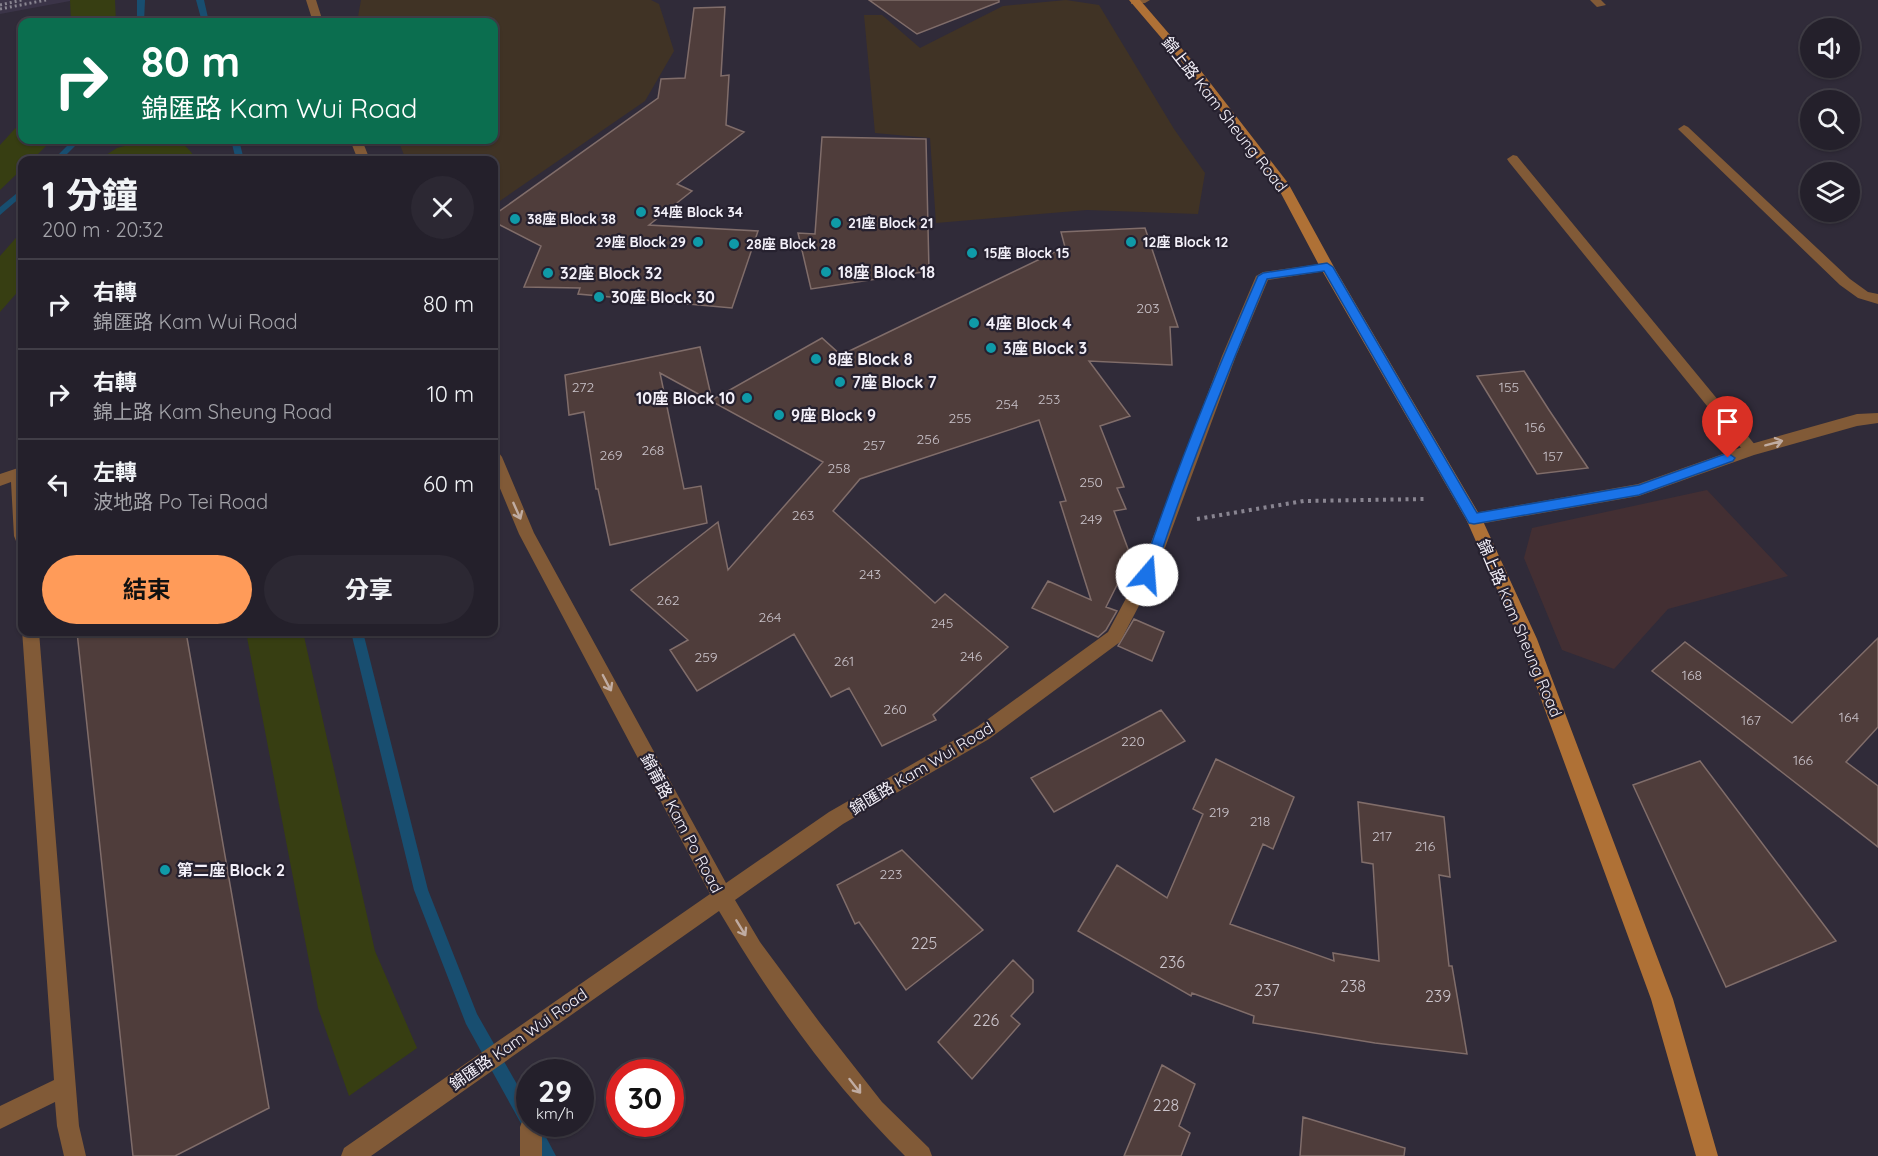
<!DOCTYPE html>
<html lang="zh-TW">
<meta charset="utf-8">
<style>
:root{--surface:#24202b;--page:#2c2833;--text:#f1f3f6;--muted:#a3a3a9;--line:#413e47;--accent:#ff9b59}
body{margin:0;font-family:Quicksand,"Noto Sans TC",sans-serif;background:var(--page);color:var(--text);height:100vh;display:flex;flex-direction:column;font-size:22px;white-space:nowrap}
*{box-sizing:border-box;margin:0}
p{font-size:20px;color:var(--muted)}
.icon{flex:none;width:33px;height:33px;fill:none;stroke:currentColor;stroke-width:2;stroke-linecap:round;stroke-linejoin:round}
.map{position:relative;flex:1;overflow:hidden}
.drawer{position:absolute;left:18px;top:156px;width:480px;height:480px;display:flex;flex-direction:column;background:var(--surface);border-radius:12px;box-shadow:0 2px 4px #0004,0 0 0 2px var(--line)}
.drawer>*{flex:none}
.hud{position:absolute;left:18px;top:18px;width:480px;height:126px;border-radius:12px;box-shadow:0 2px 4px #0004,0 0 0 2px var(--line);background:#0b6e4f;color:#fff;overflow:hidden}
.controls{position:absolute;left:1800px;top:18px;display:grid;gap:12px}
.controls a{display:grid;place-items:center;width:60px;height:60px;border-radius:50%;background:var(--surface);box-shadow:0 2px 4px #0004,0 0 0 2px var(--line);font-size:30px}
.speed{position:absolute;left:516px;top:1059px;display:flex;gap:12px;font-size:30px;font-weight:700;text-align:center}
.speed>*{display:grid;place-content:center;width:78px;height:78px;border-radius:50%;background:var(--surface);box-shadow:0 2px 4px #0004,0 0 0 2px var(--line);line-height:1}
.speed small{font-size:15px;font-weight:400}
.speed .limit{border:9px solid #d22;background:#fff;color:#111}
.pin{position:absolute;display:grid;place-items:center;width:51px;height:51px;color:#fff;margin:-62px -26px;border-radius:50% 50% 50% 0;rotate:-45deg;box-shadow:0 0 6px #0007}
.pin .icon{rotate:45deg}
.me{position:absolute;width:66px;margin:-33px;rotate:18deg;stroke-linejoin:round;filter:drop-shadow(0 0 4px #0008)}
.turn{display:flex;align-items:center;gap:21px;height:126px;padding:0 24px;font-size:27px}
.turn .icon{width:78px;height:78px;stroke-width:2.5}
.turn b{display:block;font-size:42px;line-height:51px}
.round{display:grid;place-items:center;flex:none;width:63px;height:63px;border-radius:32px;background:var(--page)}
.overview{display:flex;align-items:center;justify-content:space-between;height:102px;padding:0 24px}
h1{font-size:36px;font-weight:700;line-height:45px}
.primary-button{display:flex;gap:12px;margin-top:auto;padding:12px 24px}
.primary-button a{flex:1;height:69px;border-radius:36px;background:var(--accent);color:#111;font-size:24px;font-weight:700;line-height:69px;text-align:center}
.primary-button a+a{background:var(--page);color:var(--text)}
ul{padding:0;list-style:none}
li{display:flex;align-items:center;gap:18px;height:90px;padding:0 24px;border-top:2px solid var(--line)}
li div{flex:1}
li b{display:block;font-size:22px}
li em{font-style:normal}
.map>svg:first-child{display:block}
.commercial{fill:#432f33}
.industrial{fill:#403325}
.built{fill:#3b3448}
.green{fill:#373e12}
.lines{fill:none;stroke-linecap:round;stroke-linejoin:round}
.stream{fill:#184e70;fill-rule:evenodd}
.building{fill:#4f3d3b;stroke:#806d6a;stroke-width:1.5}
.path-far1{stroke:#898591;stroke-width:3;stroke-dasharray:2 3;stroke-linecap:butt}
.path{stroke:#898591;stroke-width:4;stroke-dasharray:3 4.5;stroke-linecap:butt}
.service{fill:#815a37;fill-rule:evenodd}
.minor{fill:#815a37;fill-rule:evenodd}
.secondary{fill:#af7136;fill-rule:evenodd}
.oneway{stroke:#c0aca2}
.route{fill:#1a73e8;stroke:#114b97;stroke-width:1.5}
.culture-dot{fill:#0f9aa8;stroke:#26212f;stroke-width:2}
.labels{text-anchor:middle;dominant-baseline:central;stroke-width:4.5;stroke-linejoin:round;paint-order:stroke}
.far-poi-label{font-size:14px;font-weight:bold;fill:#f3f0f9;stroke:#26212f;text-anchor:start}
.number-label{font-size:14px;fill:#cac3ca}
.street-label{font-size:16px;fill:#f3f0f9;stroke:#26212f}
.poi-label{font-size:16px;font-weight:bold;fill:#f3f0f9;stroke:#26212f;text-anchor:start}
.near-number-label{font-size:16px;fill:#cac3ca}
</style>
<div class="map">
<svg width="1878" height="1156" viewBox="0 0 1878 1156">
<rect width="100%" height="100%" fill="#302b39"/>
<path class="commercial" d="M1707 490 1788 576 1668 609 1614 669 1562 650 1524 558 1532 528Z"/>
<path class="industrial" d="M361 0H651L659 4 674 51 645 101 494 205V160H406L398 140H494V22H357Z
M1066 0 1099 5 1174 129 1205 173 1198 214 1087 210 936 223 930 138 875 133 864 15H882L920 48 1003 6Z"/>
<path class="built" d="M0 0H70V1L0 14Z"/>
<path class="green" d="M70 0H115L116 22H71Z
M22 121V140H52L32 160H22V169L0 190V145Z
M146 140C169 139 185 138 196 160H98L117 148Z
M22 231V287L0 312V256Z
M246 632H303L375 951 417 1048 349 1096 318 1008Z"/>
<g class="lines">
<path class="stream" d="M137 0H145L144 22H137Z
M196 0H204L209 22H202Z
M73 140H81L61 160H53Z
M231 140H239L244 160H236Z
M22 189V196L0 215V207Z
M351 632H363L428 890 477 1014 530 1107V1124H539L556 1156H539L466 1024 414 890Z"/>
</g>
<path class="building" d="M869 0H999V2L917 34Z
M725 7 721 76 729 75 726 125 744 132 677 184 692 191 649 225 758 231 732 308 578 294 580 288 524 287 541 246 494 222V215L658 98 661 79 685 78 694 8Z
M822 137 926 139 929 271 811 289 798 233 815 234Z
M1145 228 1178 327H1170L1172 365 1089 361 1130 416 1100 426 1124 487 1117 488 1126 509 1114 511 1131 557 1106 607 1117 611 1106 630 1098 637 1032 608 1048 581 1091 600 1060 502 1066 501 1039 420 860 479 833 511 935 603 945 594 1008 647 933 715 936 720 882 746 849 688 831 697 794 634 697 691 670 650 688 640 631 590 718 522 728 570 823 462 660 373 684 489 701 486 707 523 610 545 598 489H596L584 412 569 415 565 375 700 347 712 400 822 338 841 355 1065 247 1061 232Z
M1524 371 1549 410 1588 468 1537 474 1477 376Z
M1134 619 1164 632 1152 661 1118 646Z
M77 632H186L269 1108 175 1156H133Z
M1878 638V727L1846 762 1878 786V847L1652 671 1685 642 1792 723Z
M1161 710 1185 741 1054 812 1031 778Z
M1216 759 1294 797 1273 849 1263 844 1230 924 1334 961 1333 953 1379 961 1373 864 1362 862 1358 802 1444 817 1450 877 1439 875 1449 966H1452L1467 1054 1375 1043 1253 1023 1254 1016 1192 993 1191 996 1078 931 1117 865 1167 898 1203 814 1193 809Z
M1700 761 1836 941 1726 987 1633 785Z
M902 850 983 930 906 990 859 922 855 924 837 885Z
M1013 960 1033 980V992L1011 1016 1020 1024 972 1079 938 1042Z
M1162 1065 1195 1084 1179 1126 1190 1133 1181 1156H1124Z
M1303 1117 1405 1148 1404 1156H1300Z"/>
<g class="lines">
<path class="path-far1" d="M0 5 22 0
M0 9 46 0"/>
<path class="path" d="M1197 519 1304 501 1428 499"/>
<path class="service" d="M1131 0H1150L1145 3 1131 4Z
M1590 0H1601L1606 5 1597 7Z
M1684 125 1688 127 1850 279 1868 292 1878 294V304L1858 298 1840 285 1680 131 1678 129Z
M1513 155 1517 156 1756 446 1759 450 1756 454H1746L1509 162 1507 159Z
M18 468 22 469V542L16 541 14 536 11 482 0 486V474Z
M22 630 39 632 79 1126 86 1156H64L57 1126 55 1102 0 1129V1106L54 1080Z
M530 1116V1124H541L542 1127V1156H520V1127L523 1119Z"/>
<path class="minor" d="M306 0H316L323 22H313Z
M350 140H362L370 160H358Z
M1327 263 1334 267 1332 270 1268 280 1236 356 1155 575 1120 642 989 739 843 824 735 900 760 942 820 1023 882 1102 929 1148 932 1156H905C832 1084 771 999 719 911L371 1156H341L344 1148 710 894 519 534 494 474V451L499 453 502 457 534 533 726 883 829 812 977 727 1108 632 1139 574 1222 356 1256 276 1263 272Z
M1878 413V423L1857 426 1754 455 1639 496 1474 525 1468 523 1466 519 1468 515 1474 513 1638 484 1751 444 1857 414Z"/>
<path class="secondary" d="M1129 0H1140L1201 71 1288 183 1334 267 1482 519 1537 639 1673 999 1718 1156H1696L1651 999 1519 639 1467 521 1320 267 1276 184 1193 75Z"/>
</g>
<defs><path id="oneway-shaft" d="M-6 0H5M1.5-3L5.5 0L1.5 3" fill="none" stroke-width="1.6" stroke-linecap="round" stroke-linejoin="round" transform="scale(1.5)"/></defs>
<g class="oneway">
<use href="#oneway-shaft" transform="translate(1774 443) rotate(-15)"/>
<use href="#oneway-shaft" transform="translate(517 511) rotate(66)"/>
<use href="#oneway-shaft" transform="translate(607 683) rotate(62)"/>
<use href="#oneway-shaft" transform="translate(741 928) rotate(59)"/>
<use href="#oneway-shaft" transform="translate(855 1086) rotate(52)"/>
</g>
<path class="route" d="M1327 263 1333 267 1477 513 1639 485 1728 453 1735 458 1733 461 1639 495 1474 524 1469 523 1324 271 1267 279C1226 377 1186 475 1154 575L1152 579H1143L1141 575C1174 474 1215 374 1258 276L1263 273Z"/>
<g class="culture-dot">
<circle cx="641" cy="212" r="6"/>
<circle cx="515" cy="219" r="6"/>
<circle cx="836" cy="223" r="6"/>
<circle cx="698" cy="242" r="6"/>
<circle cx="1131" cy="242" r="6"/>
<circle cx="734" cy="244" r="6"/>
<circle cx="972" cy="253" r="6"/>
<circle cx="826" cy="272" r="6"/>
<circle cx="548" cy="273" r="6"/>
<circle cx="599" cy="297" r="6"/>
<circle cx="974" cy="323" r="6"/>
<circle cx="991" cy="348" r="6"/>
<circle cx="816" cy="359" r="6"/>
<circle cx="840" cy="382" r="6"/>
<circle cx="747" cy="398" r="6"/>
<circle cx="779" cy="415" r="6"/>
<circle cx="165" cy="870" r="6"/>
</g>
<g class="labels">
<g class="far-poi-label">
<text x="653" y="212">34座 Block 34</text>
<text x="527" y="219">38座 Block 38</text>
<text x="848" y="223">21座 Block 21</text>
<text x="686" y="242" text-anchor="end">29座 Block 29</text>
<text x="1143" y="242">12座 Block 12</text>
<text x="746" y="244">28座 Block 28</text>
<text x="984" y="253">15座 Block 15</text>
</g>
<g class="number-label">
<text x="1148" y="308">203</text>
<text x="583" y="387">272</text>
<text x="1509" y="387">155</text>
<text x="1049" y="399">253</text>
<text x="1007" y="404">254</text>
<text x="960" y="418">255</text>
<text x="1535" y="427">156</text>
<text x="928" y="439">256</text>
<text x="874" y="445">257</text>
<text x="653" y="450">268</text>
<text x="611" y="455">269</text>
<text x="1553" y="456">157</text>
<text x="839" y="468">258</text>
<text x="1091" y="482">250</text>
<text x="803" y="515">263</text>
<text x="1091" y="519">249</text>
<text x="870" y="574">243</text>
<text x="668" y="600">262</text>
<text x="770" y="617">264</text>
<text x="942" y="623">245</text>
<text x="971" y="656">246</text>
<text x="706" y="657">259</text>
<text x="844" y="661">261</text>
<text x="1692" y="675">168</text>
<text x="895" y="709">260</text>
<text x="1849" y="717">164</text>
<text x="1751" y="720">167</text>
<text x="1133" y="741">220</text>
<text x="1803" y="760">166</text>
<text x="1219" y="812">219</text>
<text x="1260" y="821">218</text>
<text x="1382" y="836">217</text>
<text x="1425" y="846">216</text>
<text x="891" y="874">223</text>
</g>
<g class="street-label">
<text transform="translate(1225 114) rotate(52)">錦上路 Kam Sheung Road</text>
<text transform="translate(1520 628) rotate(67)">錦上路 Kam Sheung Road</text>
<text transform="translate(921 768) rotate(-31)">錦匯路 Kam Wui Road</text>
<text transform="translate(682 823) rotate(62)">錦莆路 Kam Po Road</text>
<text transform="translate(518 1039) rotate(-35)">錦匯路 Kam Wui Road</text>
</g>
<g class="poi-label">
<text x="838" y="272">18座 Block 18</text>
<text x="560" y="273">32座 Block 32</text>
<text x="611" y="297">30座 Block 30</text>
<text x="986" y="323">4座 Block 4</text>
<text x="1003" y="348">3座 Block 3</text>
<text x="828" y="359">8座 Block 8</text>
<text x="852" y="382">7座 Block 7</text>
<text x="735" y="398" text-anchor="end">10座 Block 10</text>
<text x="791" y="415">9座 Block 9</text>
<text x="177" y="870">第二座 Block 2</text>
</g>
<g class="near-number-label">
<text x="924" y="943">225</text>
<text x="1172" y="962">236</text>
<text x="1353" y="986">238</text>
<text x="1267" y="990">237</text>
<text x="1438" y="996">239</text>
<text x="986" y="1020">226</text>
<text x="1166" y="1105">228</text>
</g>
</g>
</svg>
<div class="controls">
<a><svg class="icon" aria-label="sound" viewBox="0 0 24 24"><path d="M4 9h4l5-4v14l-5-4H4zM17 9q2 3 0 6"/></svg></a>
<a><svg class="icon" aria-label="search" viewBox="0 0 24 24"><circle cx="10" cy="10" r="6"/><path d="M15 15l6 6"/></svg></a>
<a><svg class="icon" aria-label="layers" viewBox="0 0 24 24"><path d="M12 4l9 5-9 5-9-5zM3 14l9 5 9-5"/></svg></a>
</div>
<div class="speed"><div>29<small>km/h</small></div><div class="limit">30</div></div>
<div class="pin" style="left:1728px;top:458px;background:#d93025"><svg class="icon" aria-label="arrive" viewBox="0 0 24 24"><path d="M6 21V4h12l-3 4 3 4H6"/></svg></div>
<svg class="me" style="left:1147px;top:575px" viewBox="-20 -20 40 40"><circle r="19" fill="#fff"/><path d="M0-13L10 11 0 6-10 11z" fill="#1a73e8"/></svg>
<div class="hud">
<div class="turn"><svg class="icon" aria-label="right" viewBox="0 0 24 24"><path d="M7 20v-9h11M14 6l5 5-5 5"/></svg><div><b>80 m</b>錦匯路 Kam Wui Road</div></div>
</div>
<section class="drawer">
<div class="overview"><div><h1>1 分鐘</h1><p>200 m · 20:32</p></div><a class="round"><svg class="icon" aria-label="close" viewBox="0 0 24 24"><path d="M6 6l12 12M18 6L6 18"/></svg></a></div>
<ul>
<li><svg class="icon" aria-label="right" viewBox="0 0 24 24"><path d="M7 20v-9h11M14 6l5 5-5 5"/></svg><div><b>右轉</b><p>錦匯路 Kam Wui Road</p></div><em>80 m</em></li>
<li><svg class="icon" aria-label="right" viewBox="0 0 24 24"><path d="M7 20v-9h11M14 6l5 5-5 5"/></svg><div><b>右轉</b><p>錦上路 Kam Sheung Road</p></div><em>10 m</em></li>
<li><svg class="icon" aria-label="left" viewBox="0 0 24 24"><path d="M17 20v-9H6M10 6l-5 5 5 5"/></svg><div><b>左轉</b><p>波地路 Po Tei Road</p></div><em>60 m</em></li>
</ul>
<div class="primary-button"><a>結束</a><a>分享</a></div>
</section>
</div>
